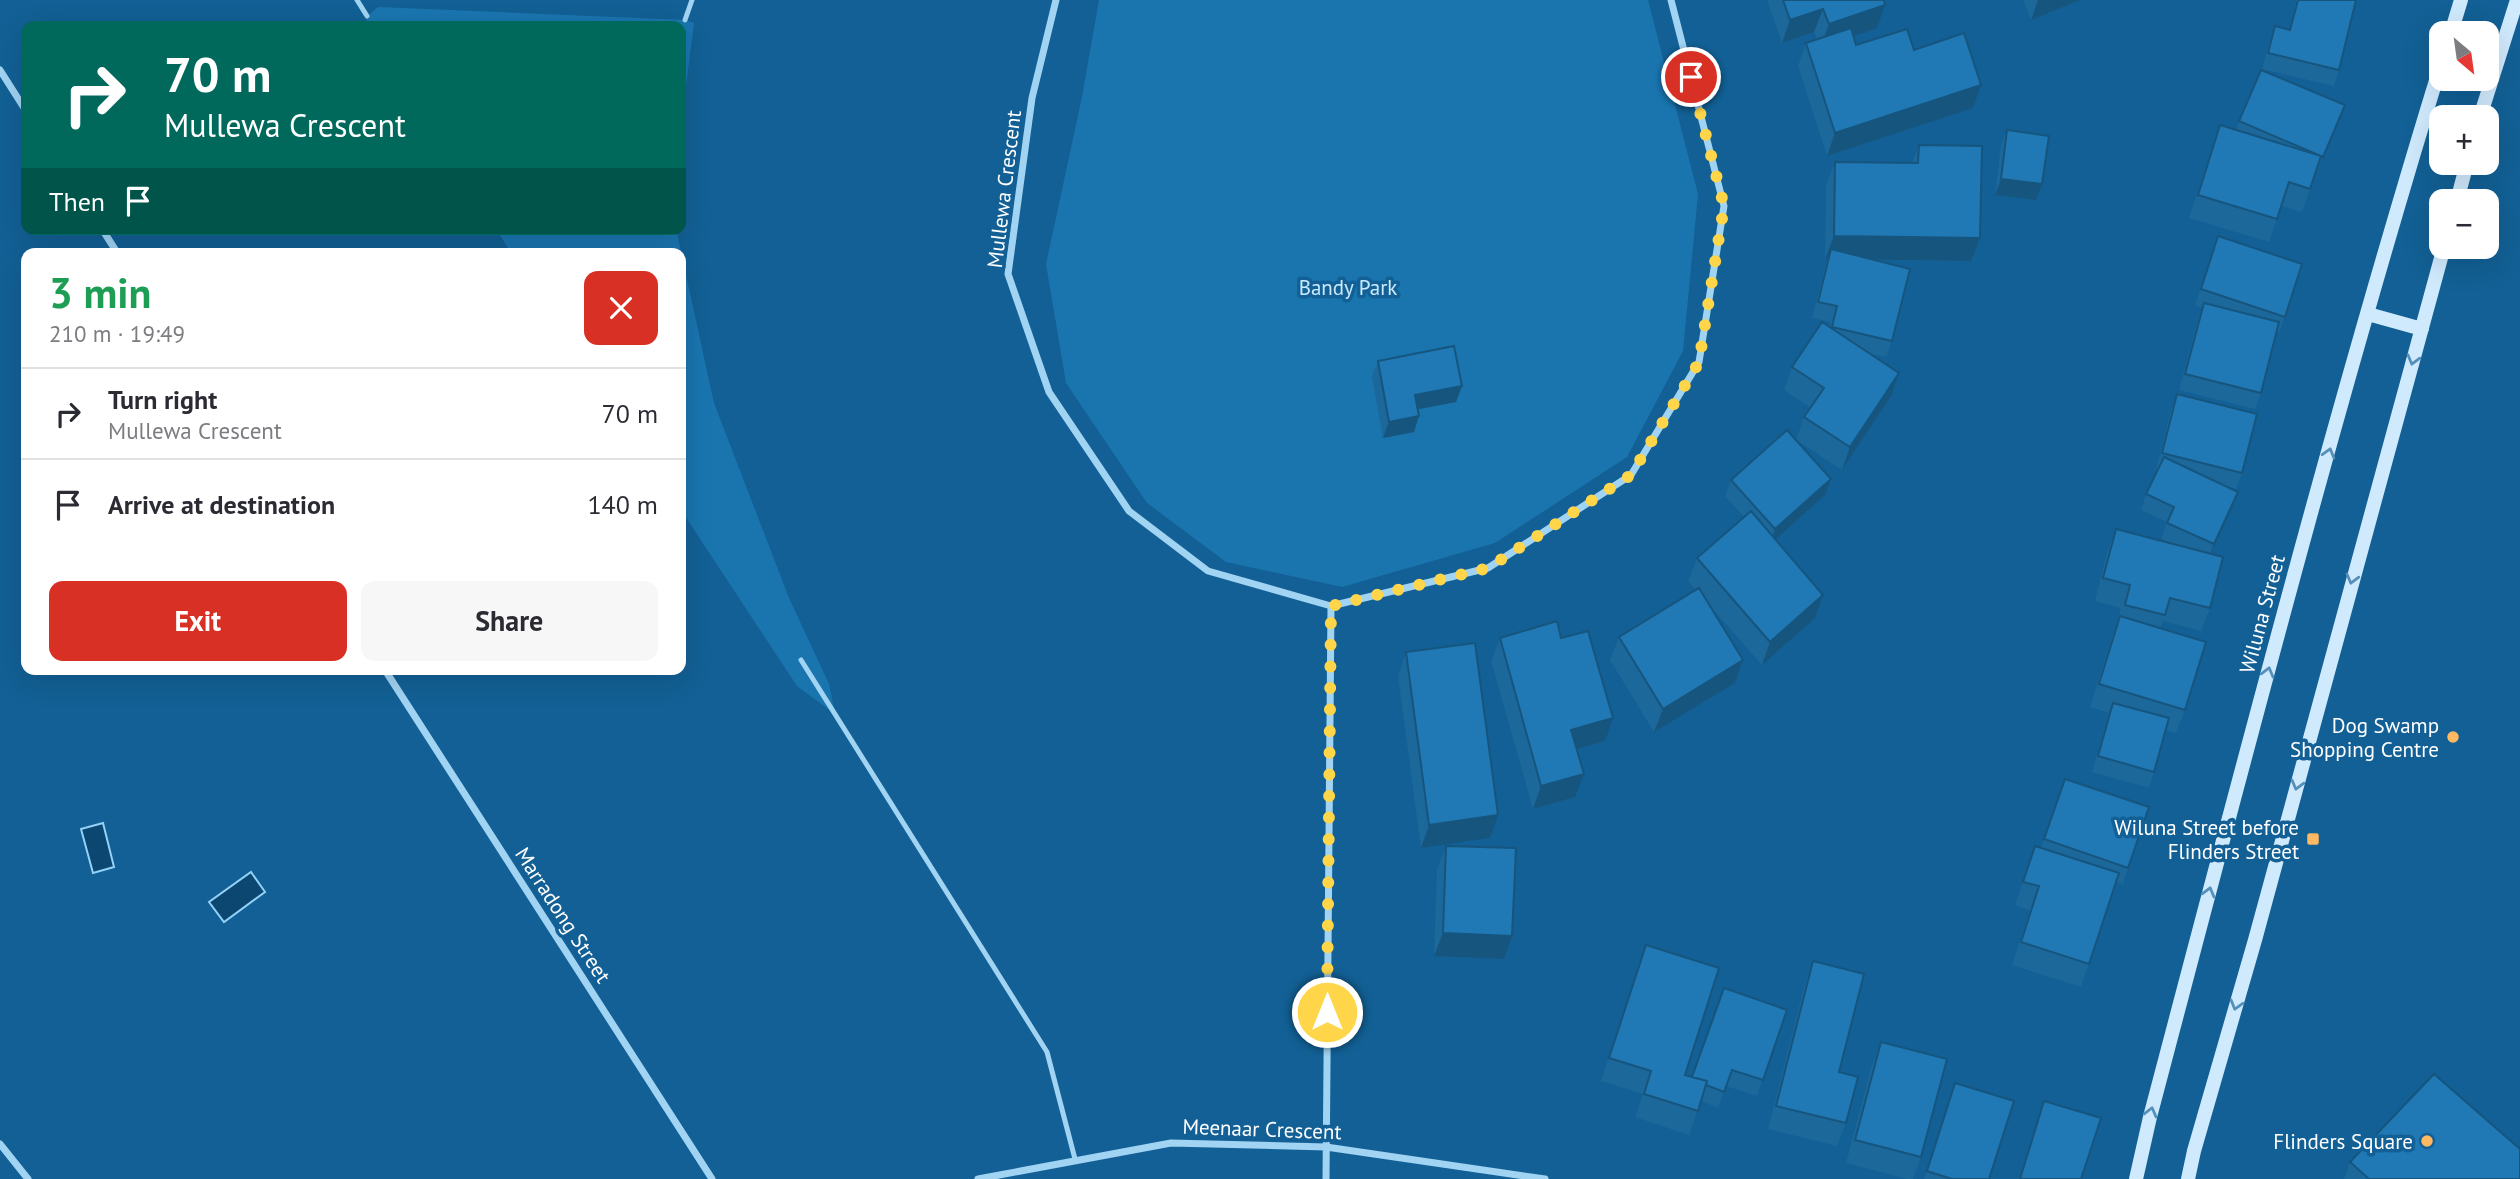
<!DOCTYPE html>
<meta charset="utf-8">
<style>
:root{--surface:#fff;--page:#f7f7f7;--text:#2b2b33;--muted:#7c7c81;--line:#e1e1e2;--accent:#d93025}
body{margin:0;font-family:"PT Sans",sans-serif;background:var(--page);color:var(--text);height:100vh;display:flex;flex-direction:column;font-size:26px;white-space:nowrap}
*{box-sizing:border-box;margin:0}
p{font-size:23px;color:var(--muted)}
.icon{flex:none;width:38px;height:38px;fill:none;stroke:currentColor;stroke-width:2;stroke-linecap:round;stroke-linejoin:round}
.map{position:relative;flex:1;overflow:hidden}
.details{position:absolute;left:21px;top:248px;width:665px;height:427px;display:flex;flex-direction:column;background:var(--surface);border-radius:14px;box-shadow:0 7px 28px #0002}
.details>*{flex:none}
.banner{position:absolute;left:21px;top:21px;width:665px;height:214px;border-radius:14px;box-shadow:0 7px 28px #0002;background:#00695c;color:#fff;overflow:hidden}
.needle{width:46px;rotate:151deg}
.fabs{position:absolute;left:2429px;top:21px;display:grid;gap:14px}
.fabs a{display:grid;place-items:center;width:70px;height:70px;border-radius:14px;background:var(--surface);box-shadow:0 7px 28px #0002;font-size:35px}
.pin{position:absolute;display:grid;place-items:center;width:60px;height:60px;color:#fff;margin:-30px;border:4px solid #fff;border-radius:50%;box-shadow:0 2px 7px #0007}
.me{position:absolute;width:77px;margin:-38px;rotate:0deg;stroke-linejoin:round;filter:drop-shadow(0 0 5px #0008)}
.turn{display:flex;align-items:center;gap:24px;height:147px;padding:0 28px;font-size:32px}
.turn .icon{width:91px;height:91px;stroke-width:2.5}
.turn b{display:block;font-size:49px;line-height:60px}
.then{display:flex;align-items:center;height:66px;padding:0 28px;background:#0003;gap:14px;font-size:26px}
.round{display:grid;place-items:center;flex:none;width:74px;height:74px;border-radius:14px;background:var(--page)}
.summary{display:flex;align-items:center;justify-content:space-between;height:119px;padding:0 28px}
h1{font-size:42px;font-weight:700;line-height:52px;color:#1e9e55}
.action{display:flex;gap:14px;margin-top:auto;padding:14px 28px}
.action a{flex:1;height:80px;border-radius:14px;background:var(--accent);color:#fff;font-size:28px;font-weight:700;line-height:80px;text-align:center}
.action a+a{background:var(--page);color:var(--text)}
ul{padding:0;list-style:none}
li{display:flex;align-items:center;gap:21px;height:91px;padding:0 28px;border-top:2px solid var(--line)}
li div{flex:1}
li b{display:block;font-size:26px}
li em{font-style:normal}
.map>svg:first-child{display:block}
.green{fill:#1a75af}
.water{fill:#0b4771;stroke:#93d1f6;stroke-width:2}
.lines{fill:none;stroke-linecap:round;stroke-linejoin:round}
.lane{stroke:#a1d3f3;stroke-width:5}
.street{stroke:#a1d3f3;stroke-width:7}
.secondary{stroke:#d0eafd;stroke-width:14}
.wall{fill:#1c689b}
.shaded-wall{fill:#16557e}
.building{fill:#2079b4;stroke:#16557e;stroke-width:2}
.oneway{stroke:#5490b9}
.route{stroke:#ffd54a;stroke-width:12;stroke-dasharray:0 21.6}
.poi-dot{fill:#ffb963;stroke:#126095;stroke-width:2.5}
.labels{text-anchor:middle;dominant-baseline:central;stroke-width:7;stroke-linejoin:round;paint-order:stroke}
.street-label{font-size:21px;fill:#fff;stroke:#126095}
.park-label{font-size:21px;fill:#c9e9fd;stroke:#126095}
.poi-label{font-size:21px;fill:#fff;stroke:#126095;text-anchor:end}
</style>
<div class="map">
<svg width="2520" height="1179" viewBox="0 0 2520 1179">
<rect width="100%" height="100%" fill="#126095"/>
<path class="green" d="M1099 0H1648L1698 194 1683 351 1627 457 1495 543 1342 587 1226 562 1147 503 1066 383 1046 264 1082 97Z
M378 7 685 20 694 23 681 126V26H366L367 16Z
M496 229H676L714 403 789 598 829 684 835 714 797 686 681 510V254H512Z"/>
<path class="water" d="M103 823 114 867 93 873 81 829Z
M251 872 265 892 224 922 209 902Z"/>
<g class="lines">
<path class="lane" d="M357 0 367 16
M685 20 692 0
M801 660 1047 1052 1075 1159"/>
<path class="street" d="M1056 0 1032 98 1008 274 1049 392 1129 511 1208 571 1331 606 1488 568 1631 475 1699 362 1724 206 1671 0
M0 70 26 111
M102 229 118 254
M385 670 712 1179
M0 1144 28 1179
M978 1179 1171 1143 1326 1147 1545 1179
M1326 1179 1331 606"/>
<path class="secondary" d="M2451 33 2461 0
M2480 117 2517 0
M2457 201 2467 163
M2368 314 2422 329
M2136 1179 2150 1117C2243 765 2334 412 2441 64
M2188 1179 2194 1151 2255 940 2444 247"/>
</g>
<path class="wall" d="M1767 0H1884L1885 5 1877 28 1854 36 1856 45 1914 50 1981 85 1973 108 1827 156 1798 66 1806 43 1817 39 1814 32 1782 43Z
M2023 0H2080L2031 20Z
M2296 0H2356L2339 70 2334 86 2262 69 2269 42 2275 26 2289 30Z
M2239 121H2339L2317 173 2316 172 2302 212 2281 206 2269 242 2189 218 2220 125 2236 130Z
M2007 130 2042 184 2036 200 1995 195 2001 146Z
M1919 145 1980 238 1971 261 1874 260 1892 341 1886 357 1870 354 1899 373 1891 396 1842 470 1796 440 1804 417 1811 408 1784 390 1792 367 1830 327 1831 322 1812 318 1827 259H1825L1826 185 1835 162 1912 163Z
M2218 236 2302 264 2279 333 2277 332 2261 393 2255 409 2179 390 2198 319 2202 308 2195 305Z
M1378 361 1462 386 1456 402 1418 409 1414 432 1383 438 1372 377Z
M2177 394 2242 473 2236 489 2225 486 2238 492 2232 508 2211 554 2210 608 2201 631 2163 621 2160 629 2185 710 2176 733 2166 730 2154 772 2149 788 2092 772 2109 713 2090 707 2121 608 2095 601 2107 553 2116 529 2173 544 2161 539 2167 522 2141 510 2146 494 2158 469H2156L2171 410Z
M1731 480 1825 495 1775 539 1823 595 1815 618 1762 665 1711 607 1743 660 1735 683 1654 732 1610 660 1619 637 1696 590 1688 581 1697 558 1744 517 1725 496Z
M1500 638H1561L1605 741 1577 749 1575 797 1533 809 1491 661Z
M1406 652 1490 838 1421 848 1398 676Z
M2065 779 2128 868 2123 884 2116 882 2081 987 2012 965 2030 910 2015 905 2035 846 2041 848Z
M1446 846 1504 959 1434 956 1437 869Z
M1646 945 1685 1075 1692 1077 1787 1010 1757 1096 1726 1086 1718 1108 1701 1101 1689 1135 1635 1117 1643 1094 1601 1081Z
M1813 961 1839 1072 1846 1123 1837 1146 1768 1129 1805 984Z
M1881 1042 1921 1157 1913 1179H1907L1846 1163 1872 1065Z
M1955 1083 1989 1179H1924Z
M2044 1101 2081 1179H2019Z
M2350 1162 2520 1179H2344Z"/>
<path class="shaded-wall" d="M2038 0H2080L2031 20Z
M1885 5 1877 28 1820 48 1829 24Z
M1823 9 1814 32 1782 43 1790 20Z
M1981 85 1973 108 1827 156 1835 133Z
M2345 105 2339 121 2317 173 2323 157Z
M2001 179 2042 184 2036 200 1995 195Z
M1834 236 1980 238 1971 261 1828 259 1831 249 1827 259H1825Z
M1899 373 1891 396 1842 470 1850 447Z
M1462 386 1456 402 1409 411 1415 395Z
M1419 416 1414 432 1383 438 1389 422Z
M1831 479 1825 495 1769 545 1775 529Z
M2238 492 2232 508 2208 560 2214 544Z
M1823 595 1815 618 1762 665 1770 642Z
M1743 660 1735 683 1654 732 1663 709Z
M1613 718 1605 741 1563 753 1571 730Z
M1584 774 1575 797 1533 809 1541 786Z
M1498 815 1490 838 1421 848 1429 825Z
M1443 933 1512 936 1504 959 1434 956Z"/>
<path class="building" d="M1783 0H1884L1885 5 1829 24 1823 9 1790 20Z
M2298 0H2356L2339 70 2268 53 2275 26 2290 30Z
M1851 28 1856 45 1907 29 1914 50 1964 33 1981 85 1835 133 1806 43Z
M2261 70 2345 105 2323 157 2239 121Z
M2220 125 2321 156 2310 189 2289 182 2277 219 2198 195Z
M2007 130 2049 136 2042 184 2001 179Z
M1919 145 1982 146 1980 238 1834 236 1835 162 1918 163Z
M2218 236 2302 264 2285 317 2201 289Z
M1831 249 1910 269 1892 341 1832 327 1837 306 1818 302Z
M2204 303 2279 322 2261 393 2185 374Z
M1822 322 1899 373 1850 447 1804 417 1824 388 1792 367Z
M1454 346 1462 386 1415 395 1419 416 1389 422 1378 361Z
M2177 394 2257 414 2242 473 2162 453Z
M1787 430 1831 479 1775 529 1731 480Z
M2164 457 2238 492 2214 544 2167 523 2174 507 2146 494Z
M1751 511 1823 595 1770 642 1697 558Z
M2116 529 2223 557 2210 608 2170 598 2165 615 2125 605 2130 585 2103 578Z
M1699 588 1743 660 1663 709 1619 637Z
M2120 616 2206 642 2185 710 2099 684Z
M1557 621 1561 638 1588 631 1613 718 1571 730 1584 774 1541 786 1500 638Z
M1475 643 1498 815 1429 825 1406 652Z
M2113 703 2169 718 2154 772 2098 756Z
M2065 779 2149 807 2128 868 2044 839Z
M1446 846 1516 848 1512 936 1443 933Z
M2035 846 2119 873 2089 964 2021 942 2039 886 2023 882Z
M1646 945 1719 968 1685 1075 1707 1081 1698 1111 1644 1094 1651 1071 1609 1058Z
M1813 961 1864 974 1839 1072 1858 1077 1846 1123 1776 1106Z
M1724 988 1787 1010 1763 1080 1732 1070 1724 1092 1706 1085 1707 1081 1692 1077Z
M1881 1042 1947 1059 1921 1157 1855 1140Z
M2434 1074 2520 1149V1179H2369L2350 1162Z
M1955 1083 2014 1101 1989 1179H1952L1927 1171Z
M2044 1101 2101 1118 2081 1179H2020Z"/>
<defs><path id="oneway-chevron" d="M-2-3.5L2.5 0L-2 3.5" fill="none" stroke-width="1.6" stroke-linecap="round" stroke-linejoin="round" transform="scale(1.75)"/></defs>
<g class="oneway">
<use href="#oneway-chevron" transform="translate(2413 360) rotate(105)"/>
<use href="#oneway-chevron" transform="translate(2329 453) rotate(-74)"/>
<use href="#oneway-chevron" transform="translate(2352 579) rotate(105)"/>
<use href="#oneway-chevron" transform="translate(2268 672) rotate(-75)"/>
<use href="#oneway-chevron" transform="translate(2297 785) rotate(105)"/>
<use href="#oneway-chevron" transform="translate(2209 892) rotate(-75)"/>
<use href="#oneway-chevron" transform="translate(2236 1005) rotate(106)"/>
<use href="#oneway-chevron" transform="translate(2151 1112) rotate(-76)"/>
</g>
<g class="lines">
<path class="route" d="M1327 1012 1331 606 1488 568 1631 475 1699 362 1724 206 1691 77"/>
</g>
<g class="poi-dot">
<circle cx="2453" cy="737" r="7"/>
<rect x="2306" y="832" width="14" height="14" rx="3.5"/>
<circle cx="2427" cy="1141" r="7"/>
</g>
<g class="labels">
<g class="street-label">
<text transform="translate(1004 189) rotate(-83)">Mullewa Crescent</text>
<text transform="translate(2262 614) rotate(-75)">Wiluna Street</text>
<text transform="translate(563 915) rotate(57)">Marradong Street</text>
<text transform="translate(1262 1129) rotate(2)">Meenaar Crescent</text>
</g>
<g class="park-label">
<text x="1348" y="287">Bandy Park</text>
</g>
<g class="poi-label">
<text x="2439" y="725">Dog Swamp<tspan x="2439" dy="24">Shopping Centre</tspan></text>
<text x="2299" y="827">Wiluna Street before<tspan x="2299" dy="24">Flinders Street</tspan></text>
<text x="2413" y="1141">Flinders Square</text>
</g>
</g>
</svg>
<div class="fabs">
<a><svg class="needle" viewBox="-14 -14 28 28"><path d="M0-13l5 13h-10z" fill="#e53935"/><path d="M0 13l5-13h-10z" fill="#7c7c81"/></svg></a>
<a>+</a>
<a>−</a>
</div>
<div class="pin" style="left:1691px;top:77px;background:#d93025"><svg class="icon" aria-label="arrive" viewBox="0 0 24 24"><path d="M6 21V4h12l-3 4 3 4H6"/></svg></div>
<svg class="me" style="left:1327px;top:1012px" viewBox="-20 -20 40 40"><circle r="17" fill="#ffd54a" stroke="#fff" stroke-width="3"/><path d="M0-11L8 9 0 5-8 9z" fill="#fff"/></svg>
<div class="banner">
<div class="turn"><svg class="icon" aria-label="right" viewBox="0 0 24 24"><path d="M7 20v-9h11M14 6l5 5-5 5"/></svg><div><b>70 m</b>Mullewa Crescent</div></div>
<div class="then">Then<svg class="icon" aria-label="arrive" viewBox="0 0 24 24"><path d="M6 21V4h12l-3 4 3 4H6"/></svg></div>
</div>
<section class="details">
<div class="summary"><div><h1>3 min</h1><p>210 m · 19:49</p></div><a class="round" style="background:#d93025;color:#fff"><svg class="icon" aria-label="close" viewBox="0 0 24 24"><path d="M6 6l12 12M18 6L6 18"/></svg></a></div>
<ul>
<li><svg class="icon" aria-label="right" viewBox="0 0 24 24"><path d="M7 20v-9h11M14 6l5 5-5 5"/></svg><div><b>Turn right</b><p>Mullewa Crescent</p></div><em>70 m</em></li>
<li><svg class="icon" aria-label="arrive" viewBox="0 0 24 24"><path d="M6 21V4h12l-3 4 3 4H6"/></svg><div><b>Arrive at destination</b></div><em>140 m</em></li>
</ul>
<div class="action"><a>Exit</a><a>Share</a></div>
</section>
</div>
